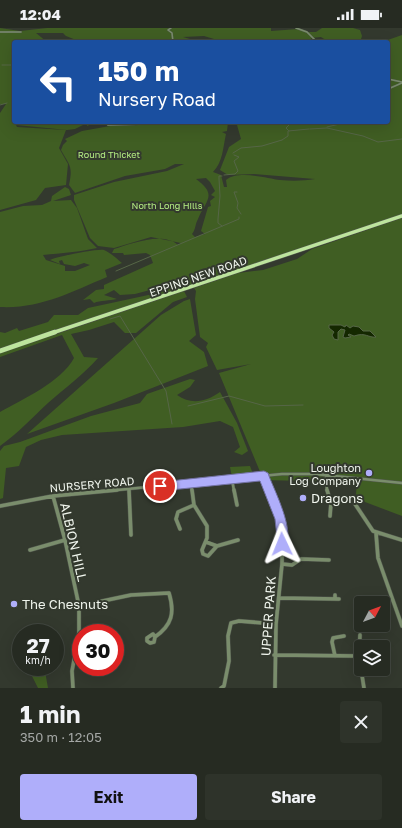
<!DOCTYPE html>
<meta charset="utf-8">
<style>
:root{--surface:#262b22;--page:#2e332a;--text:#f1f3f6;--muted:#a4a7a5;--line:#424740;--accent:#afaefa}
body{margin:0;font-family:"Golos Text",sans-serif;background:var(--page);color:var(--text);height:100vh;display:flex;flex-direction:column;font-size:15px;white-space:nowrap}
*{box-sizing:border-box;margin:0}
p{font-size:13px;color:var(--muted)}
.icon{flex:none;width:22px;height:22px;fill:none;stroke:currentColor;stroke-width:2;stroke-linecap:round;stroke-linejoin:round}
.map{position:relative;height:660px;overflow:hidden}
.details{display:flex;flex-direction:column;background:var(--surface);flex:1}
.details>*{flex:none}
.guide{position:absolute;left:12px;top:12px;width:378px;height:84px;border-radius:4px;box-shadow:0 4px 16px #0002,0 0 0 1px var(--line);background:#1a4fa0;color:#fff;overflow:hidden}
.needle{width:26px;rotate:49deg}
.controls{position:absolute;left:354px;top:568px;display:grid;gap:8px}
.controls a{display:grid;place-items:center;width:36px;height:36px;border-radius:4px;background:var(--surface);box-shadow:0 4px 16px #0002,0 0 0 1px var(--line);font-size:20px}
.speed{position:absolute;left:12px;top:596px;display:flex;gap:8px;font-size:20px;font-weight:700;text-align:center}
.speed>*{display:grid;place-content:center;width:52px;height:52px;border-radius:50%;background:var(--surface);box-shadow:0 4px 16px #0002,0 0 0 1px var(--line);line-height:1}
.speed small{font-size:10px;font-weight:400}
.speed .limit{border:6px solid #d22;background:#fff;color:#111}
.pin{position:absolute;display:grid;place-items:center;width:34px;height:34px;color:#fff;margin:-17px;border:2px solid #fff;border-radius:50%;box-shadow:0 1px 4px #0007}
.me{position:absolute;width:44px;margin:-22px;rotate:358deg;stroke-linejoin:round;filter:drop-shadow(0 0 3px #0008)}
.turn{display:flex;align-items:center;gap:14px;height:84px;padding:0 20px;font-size:18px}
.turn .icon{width:52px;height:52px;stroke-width:2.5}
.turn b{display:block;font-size:28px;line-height:34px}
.round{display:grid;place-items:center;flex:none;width:42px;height:42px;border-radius:4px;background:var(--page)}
.overview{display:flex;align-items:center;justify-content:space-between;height:68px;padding:0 20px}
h1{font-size:24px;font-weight:700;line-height:30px}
.cta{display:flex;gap:8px;margin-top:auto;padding:8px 20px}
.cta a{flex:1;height:46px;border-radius:4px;background:var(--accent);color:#111;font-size:16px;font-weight:700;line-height:46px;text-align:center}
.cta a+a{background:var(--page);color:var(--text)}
.status{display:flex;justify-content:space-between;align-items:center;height:28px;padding:0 20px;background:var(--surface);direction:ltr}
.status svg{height:11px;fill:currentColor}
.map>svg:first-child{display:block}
.green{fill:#405e23;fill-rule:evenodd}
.water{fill:#142800;stroke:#566647}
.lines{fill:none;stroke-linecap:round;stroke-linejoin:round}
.stream{stroke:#566647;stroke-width:1}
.minor-far2-casing{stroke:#51574d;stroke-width:2}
.minor-far1-casing{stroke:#51574d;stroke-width:3.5}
.minor-casing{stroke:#51574d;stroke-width:4.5}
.primary-far1-casing{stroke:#51574d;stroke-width:4.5}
.primary-casing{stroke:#51574d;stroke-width:5.5}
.minor-far2{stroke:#7a8d6c;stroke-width:1.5}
.minor-far1{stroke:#7a8d6c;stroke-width:2.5}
.minor{stroke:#7a8d6c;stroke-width:3.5}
.primary-far1{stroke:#bde49d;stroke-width:3.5}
.primary{stroke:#bde49d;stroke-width:4.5}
.route{fill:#afaefa;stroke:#7271a2}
.poi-dot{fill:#afaefa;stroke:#33392e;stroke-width:1.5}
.labels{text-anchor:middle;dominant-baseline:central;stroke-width:4;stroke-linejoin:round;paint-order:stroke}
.far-park-label{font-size:9px;fill:#b5ee83;stroke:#33392e}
.street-label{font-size:11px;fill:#f0f5ed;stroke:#33392e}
.poi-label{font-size:11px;fill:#f0f5ed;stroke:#33392e;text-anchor:end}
.near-poi-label{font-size:13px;fill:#f0f5ed;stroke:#33392e;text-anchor:start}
.near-street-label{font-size:13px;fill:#f0f5ed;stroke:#33392e}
</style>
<div class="status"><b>12:04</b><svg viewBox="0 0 49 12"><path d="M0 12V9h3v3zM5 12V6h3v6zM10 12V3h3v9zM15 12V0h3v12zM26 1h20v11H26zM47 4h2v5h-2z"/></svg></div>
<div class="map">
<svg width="402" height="660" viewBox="0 0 402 660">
<rect width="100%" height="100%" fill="#33392e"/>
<path class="green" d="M0 0 20 3 47 0H271V3L298 1 306 4H316L322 0H353L360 2 362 8 361 11 370 14H329L321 9 311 10 314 14H224L204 8 183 9 190 11 184 14H76V12L66 8 63 5H36L47 14H14V94H96L87 98V95L75 101 67 102 16 97 17 99 66 102 59 120 68 136 66 157 45 160 36 172 0 182V85L6 76H0Z
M402 7V54L395 53 402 55V188L182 259V261L0 322V304L5 305 17 300 19 303 48 294 54 287H78L88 280 153 266 150 262 135 266 120 267 114 262 104 267 117 271C110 273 100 272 94 275L90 271 83 272 96 262 104 261V257L153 235 150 227 146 225 124 227 123 225H112L114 221C130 216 163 203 178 217L181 215 151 209 114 220 98 218 90 210 74 172V167L114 154 167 143 184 136H175L165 141 125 148 75 165 69 157C73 138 70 138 61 122L63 117 67 113 65 111 82 103 110 98 228 94 227 103 222 104 226 106C223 119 223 134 213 144L221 147 224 159H227L226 152C238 142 266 150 280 152 291 153 304 153 315 151L254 146 228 147 220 142 229 119 241 111 237 97 241 94H388V14H382ZM206 150 210 154 215 163 211 167 215 169 210 173 211 178 208 179 201 203 205 206 195 209 192 206C196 201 195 196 198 191 206 172 218 167 196 151Z
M65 159 69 161 71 167 53 173 71 172 77 180 88 211 97 220C80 224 61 225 43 227L46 232 65 238V243H75L90 237 84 235 75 238 64 236 62 232 59 233 60 236 50 232C55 229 99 220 104 222 111 225 117 231 122 235L105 242 107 249C71 264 40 281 0 279V184L23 178 42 177 51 173 52 168Z
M402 190V488L365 474 356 466 357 454 260 452 261 446 219 345 251 336 217 342 206 319 208 315 200 309 195 271 196 263 194 260 238 245 263 242 297 231 312 221ZM329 297H340L376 309C368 310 366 304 354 308L349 306 348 307 350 308H343L345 302 341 300 332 307 334 304Z
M184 263 187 269 173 274 136 305H125L114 294 89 302 71 306 84 329 98 330C83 347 65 360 48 375 32 390 18 405 0 418V384C23 371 61 354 74 330L62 307 0 329V325Z
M190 271 196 307 189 313 204 324 208 338 114 375 27 406 161 287 184 273Z
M190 351 195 352 190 359 177 367C191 377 206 374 220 364L237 395 248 423 242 427 234 424 240 419 233 399 220 393 183 399 62 407 41 412 26 419 19 438 6 440 3 470 0 471V423L4 418 20 414 91 388 140 375 147 366Z
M250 438 253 446 232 449 230 439Z
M41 642 45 643 48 660H38L32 648Z"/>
<path class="water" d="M329 297H341L345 299 346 297 350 300 353 298 359 299 363 303H370L376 309C368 310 366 304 354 308L349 306 348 307 351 309 345 310 343 309 345 302 341 301 338 304V312L334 311 332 307 334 304 329 300Z"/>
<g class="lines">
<path class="stream" d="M2 37H14
M0 77 7 75
M288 94 289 97 286 100 289 103
M327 99 348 94
M310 101 327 100 363 108 378 114 402 111
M282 112 288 108V103L309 101
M233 125 241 120 262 118 282 112
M224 147 235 146 238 143 234 133 239 129 234 127
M222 148H219V151L220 168 218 191V195L222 198
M237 164H234L238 175 237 180 241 186
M116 243 239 191V189
M110 291 120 288 166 363 172 396
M188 378 229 368 265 378 303 377"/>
<defs>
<path id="minor-far2" d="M171 0 168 2 172 5 173 14
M296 0 307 4 317 14
M0 4H21
M388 51 402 54
M388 61 402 55
M105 94 108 97 222 94"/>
<path id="minor-far1" d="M326 447 327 463
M264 448 270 463
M232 451 234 463
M191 455 192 463
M107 463 282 446H315L402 455"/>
<path id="minor" d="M129 462 131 507
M192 462 194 477 207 498V510L202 522 203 526 208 528 217 518 238 512
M234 462 237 477
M269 462 277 482 282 506V536L276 596 275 660
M327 462 331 475 330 488
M53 468 65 512 79 578V605L72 643 73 660
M355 476 373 503 402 512
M0 478 53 468 117 462
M180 501 176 491 178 484 194 477
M376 505 378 530 402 598
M206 514 217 518
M30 522 65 512
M282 536 292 537 301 531 329 532
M335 567V571
M279 570 339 571
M79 578 131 567 169 565C175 585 172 597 155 609
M153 606 155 609 154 614 150 615 147 613V610Z
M274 627 359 628 361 640
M335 628 332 614 333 610 344 608
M359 628 360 607
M361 641 364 660
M221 660 224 658 229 633 228 608 231 595 239 593 276 596"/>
<path id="primary-far1" d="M52 305 402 188"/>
<path id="primary" d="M0 323 55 304"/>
</defs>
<use href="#minor-far2" class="minor-far2-casing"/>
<use href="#minor-far1" class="minor-far1-casing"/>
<use href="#minor" class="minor-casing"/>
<use href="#primary-far1" class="primary-far1-casing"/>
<use href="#primary" class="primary-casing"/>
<use href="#minor-far2" class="minor-far2"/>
<use href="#minor-far1" class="minor-far1"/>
<use href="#minor" class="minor"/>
<use href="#primary-far1" class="primary-far1"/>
<use href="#primary" class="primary"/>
</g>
<path class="route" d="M264 443 268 445 269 448C276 466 294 501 286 519L282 521 278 519 275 491 260 453 160 463 156 462 155 458 156 455 160 454Z"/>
<g class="poi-dot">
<circle cx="369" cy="445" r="4"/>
<circle cx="303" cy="470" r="4"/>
<circle cx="14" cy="576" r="4"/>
</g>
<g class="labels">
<g class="far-park-label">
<text x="109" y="126">Round Thicket</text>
<text x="167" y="177">North Long Hills</text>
</g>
<g class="street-label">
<text transform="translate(198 248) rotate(-19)">EPPING NEW ROAD</text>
<text transform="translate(92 456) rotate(-5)">NURSERY ROAD</text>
</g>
<g class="poi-label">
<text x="361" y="439">Loughton<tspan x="361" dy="13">Log Company</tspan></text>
</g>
<g class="near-poi-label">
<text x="311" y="470">Dragons</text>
<text x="22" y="576">The Chesnuts</text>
</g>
<g class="near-street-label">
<text transform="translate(74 514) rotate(77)">ALBION HILL</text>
<text transform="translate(268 588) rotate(-86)">UPPER PARK</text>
</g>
</g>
</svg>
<div class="controls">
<a><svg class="needle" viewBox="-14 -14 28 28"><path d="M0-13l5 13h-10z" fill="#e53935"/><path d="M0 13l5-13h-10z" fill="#a4a7a5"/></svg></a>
<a><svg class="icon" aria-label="layers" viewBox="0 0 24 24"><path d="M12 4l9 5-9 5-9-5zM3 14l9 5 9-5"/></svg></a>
</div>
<div class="speed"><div>27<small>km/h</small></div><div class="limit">30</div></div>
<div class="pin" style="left:160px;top:458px;background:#d93025"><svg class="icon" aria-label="arrive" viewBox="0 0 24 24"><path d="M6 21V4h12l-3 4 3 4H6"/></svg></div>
<svg class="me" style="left:282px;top:516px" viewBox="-20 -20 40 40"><path d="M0-17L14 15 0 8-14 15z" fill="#afaefa" stroke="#fff" stroke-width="4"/></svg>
<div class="guide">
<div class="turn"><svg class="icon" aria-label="left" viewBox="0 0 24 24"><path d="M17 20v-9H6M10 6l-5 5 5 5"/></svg><div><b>150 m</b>Nursery Road</div></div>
</div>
</div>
<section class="details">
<div class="overview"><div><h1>1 min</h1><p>350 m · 12:05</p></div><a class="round"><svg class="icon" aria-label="close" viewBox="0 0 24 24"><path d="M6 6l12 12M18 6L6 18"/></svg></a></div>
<div class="cta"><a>Exit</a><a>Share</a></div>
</section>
